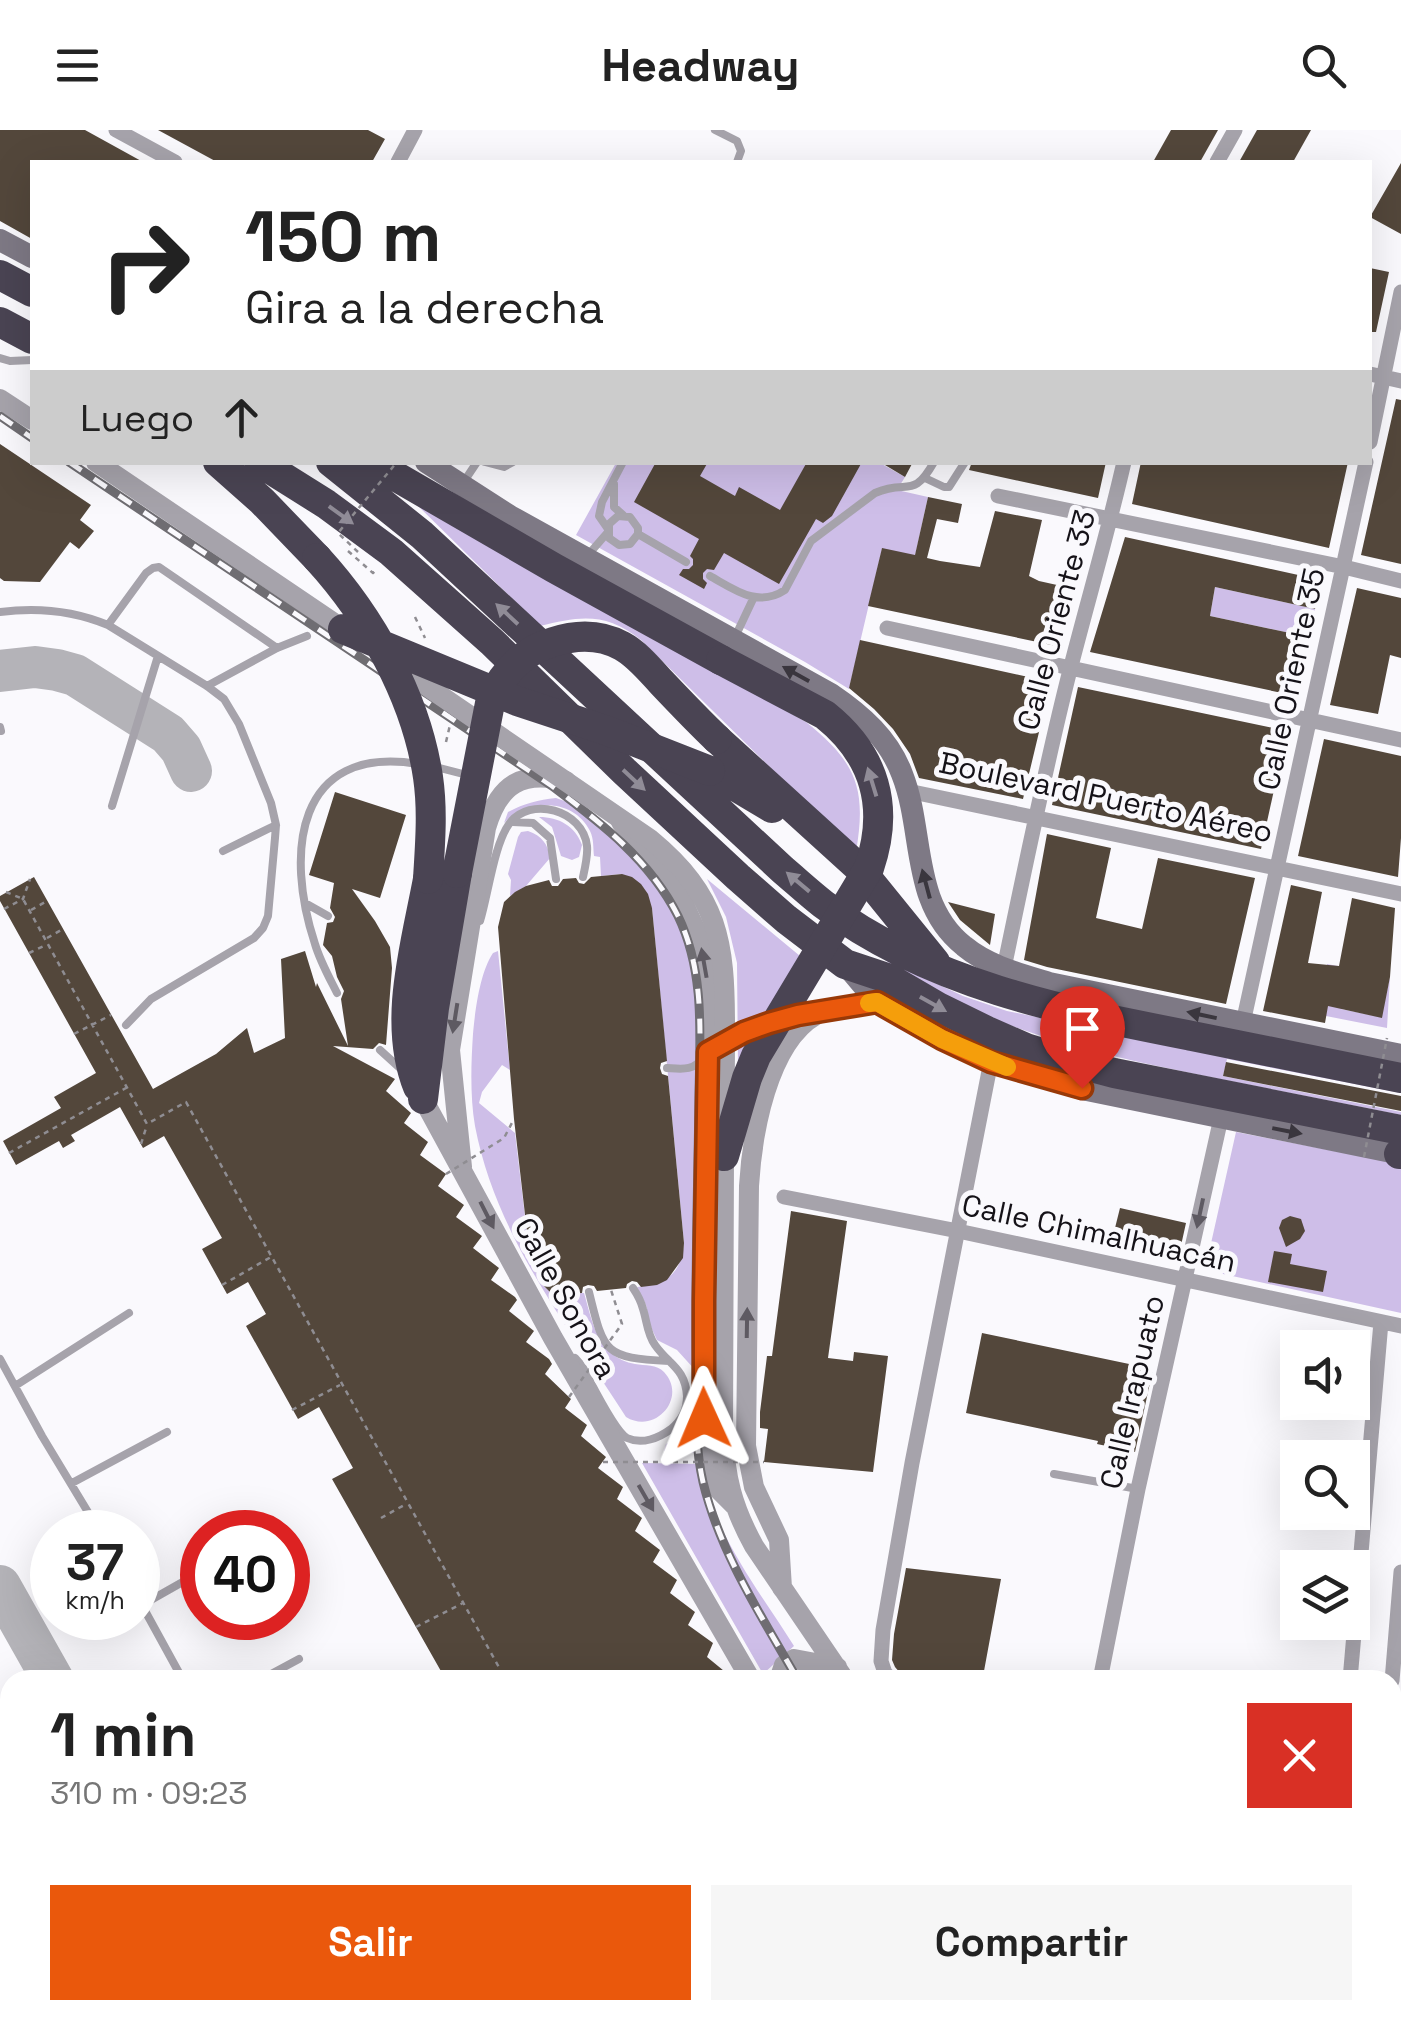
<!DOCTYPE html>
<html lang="es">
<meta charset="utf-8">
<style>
:root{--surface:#fff;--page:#f6f6f6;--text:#222;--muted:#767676;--accent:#ea580c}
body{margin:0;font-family:"Space Grotesk",sans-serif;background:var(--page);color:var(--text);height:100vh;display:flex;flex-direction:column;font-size:38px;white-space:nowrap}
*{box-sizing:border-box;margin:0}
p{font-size:32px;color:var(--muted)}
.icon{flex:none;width:55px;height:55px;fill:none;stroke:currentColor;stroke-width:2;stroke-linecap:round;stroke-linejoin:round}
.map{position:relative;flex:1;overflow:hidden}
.drawer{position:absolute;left:0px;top:1540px;width:1402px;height:350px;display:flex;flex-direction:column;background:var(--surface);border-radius:30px 30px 0 0;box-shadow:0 10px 40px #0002}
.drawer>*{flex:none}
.top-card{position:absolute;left:30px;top:30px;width:1342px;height:305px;border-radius:0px;box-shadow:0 10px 40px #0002;background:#fff;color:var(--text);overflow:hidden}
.buttons{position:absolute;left:1280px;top:1200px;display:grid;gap:20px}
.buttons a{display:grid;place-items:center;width:90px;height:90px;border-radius:0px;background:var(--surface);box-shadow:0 10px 40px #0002;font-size:50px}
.speed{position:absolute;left:30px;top:1380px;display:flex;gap:20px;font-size:50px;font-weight:700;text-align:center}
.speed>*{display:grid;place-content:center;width:130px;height:130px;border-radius:50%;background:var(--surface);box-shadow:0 10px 40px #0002;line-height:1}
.speed small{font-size:25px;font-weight:400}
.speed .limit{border:15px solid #d22;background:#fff;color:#111}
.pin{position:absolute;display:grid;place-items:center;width:85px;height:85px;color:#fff;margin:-102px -42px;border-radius:50% 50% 50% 0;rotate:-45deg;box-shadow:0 0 10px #0007}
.pin .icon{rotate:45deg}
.me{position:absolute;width:110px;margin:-55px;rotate:359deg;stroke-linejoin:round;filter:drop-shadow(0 0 8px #0008)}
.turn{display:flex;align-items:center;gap:35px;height:210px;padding:0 50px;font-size:45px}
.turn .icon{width:130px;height:130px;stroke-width:2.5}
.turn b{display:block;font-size:70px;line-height:85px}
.then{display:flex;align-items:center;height:95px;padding:0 50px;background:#0003;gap:20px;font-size:38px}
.round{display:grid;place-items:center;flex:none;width:105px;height:105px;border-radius:0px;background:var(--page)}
.headline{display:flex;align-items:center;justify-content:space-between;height:170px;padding:0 50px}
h1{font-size:60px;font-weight:700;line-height:75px}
.button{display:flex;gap:20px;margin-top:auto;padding:20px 50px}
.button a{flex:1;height:115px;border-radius:0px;background:var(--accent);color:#fff;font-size:40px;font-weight:700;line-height:115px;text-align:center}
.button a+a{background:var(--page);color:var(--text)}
header{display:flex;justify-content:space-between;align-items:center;height:130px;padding:0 50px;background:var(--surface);font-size:45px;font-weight:700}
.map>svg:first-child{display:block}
.green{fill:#cebee8}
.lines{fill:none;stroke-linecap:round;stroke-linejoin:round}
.taxiway{stroke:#b4b3b8;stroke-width:42}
.building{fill:#53473b}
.minor-tunnel{stroke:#d8d6db;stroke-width:15;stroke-dasharray:15 8;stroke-linecap:butt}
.path{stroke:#8f8d92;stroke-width:2.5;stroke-dasharray:5 5;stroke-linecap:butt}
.service{stroke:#a6a3ab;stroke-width:8}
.minor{stroke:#a6a3ab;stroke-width:15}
.tertiary{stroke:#a6a3ab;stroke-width:20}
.secondary{stroke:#7e7985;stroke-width:22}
.motorway{stroke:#4a4453;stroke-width:30}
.rail-casing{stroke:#6f6d72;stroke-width:9}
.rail{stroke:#faf9fd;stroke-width:5;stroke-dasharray:15;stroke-linecap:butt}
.path-bridge{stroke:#8f8d92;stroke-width:2.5;stroke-dasharray:5 5;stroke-linecap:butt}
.tertiary-bridge{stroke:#a6a3ab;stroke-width:20}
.motorway-bridge{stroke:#4a4453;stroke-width:30}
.oneway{fill:#908c97}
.oneway2{fill:#3a363e}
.oneway3{fill:#5e5a62}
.route-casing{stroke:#983908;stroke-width:25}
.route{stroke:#ea580c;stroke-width:18}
.slow{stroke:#f59e0b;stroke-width:18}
.labels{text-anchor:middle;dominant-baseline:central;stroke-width:10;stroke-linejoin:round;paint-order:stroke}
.street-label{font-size:30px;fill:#151218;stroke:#faf9fd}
</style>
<header><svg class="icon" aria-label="menu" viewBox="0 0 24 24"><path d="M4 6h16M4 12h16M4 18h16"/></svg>Headway<svg class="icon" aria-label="search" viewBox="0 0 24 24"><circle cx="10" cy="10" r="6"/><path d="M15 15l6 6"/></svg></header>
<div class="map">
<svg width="1401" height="1890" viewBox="0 0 1401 1890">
<rect width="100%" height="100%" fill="#faf9fd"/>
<path class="green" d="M616 333H880L905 347 897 360 928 367 915 426 882 419 849 559 805 532 576 405Z
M410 368 806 592C856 632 867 658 856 722L641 510C606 482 580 486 540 496Z
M1215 457 1315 479 1309 507 1210 486Z
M556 668 587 679 625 710 653 743 679 783 691 812 703 881 696 1241 677 1220 657 1210 650 1195 646 1175 637 1157C667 1154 681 1144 684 1113L652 778 621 744 601 746 600 727 594 726C593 718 594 709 590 701 573 667 528 669 504 693L508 682C525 673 538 670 556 668Z
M539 687C559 687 575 696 582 715L579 727 572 730 561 726 552 697Z
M528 701C542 706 548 714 550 728L526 756 510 766 511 750 508 744 518 707 521 702Z
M707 749 800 826 738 937 737 833 726 787Z
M498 821 510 940 502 935 482 962 479 973 515 1003 530 1128 542 1154 552 1164 584 1163C593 1194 598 1227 635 1234 645 1236 657 1234 664 1242 688 1268 655 1305 626 1287 567 1195 496 1106 475 996 470 967 471 934 473 904 475 881 480 842 493 823Z
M882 828 963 866 1007 881 1401 961V963L1227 929 1223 946 1401 982V985C1336 972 1270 959 1205 946 1092 923 977 898 882 828Z
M1327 834 1349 838 1341 879 1381 887 1390 847 1387 898 1326 886Z
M1236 1002 1401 1034V1183L1205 1140Z
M695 1280 700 1323 664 1321 666 1314 684 1303Z
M642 1333 702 1334C709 1398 760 1462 794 1516L763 1544Z
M0 1652 10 1670V1880H130L136 1890H0Z"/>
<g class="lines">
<path class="taxiway" d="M0 541 35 537 57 540 75 545 168 604 181 619 191 641
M0 1456 53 1550
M240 1880 246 1890"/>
</g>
<path class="building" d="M0 0H85L143 32H32V109L0 91Z
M158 0H368L385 9 372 32H217Z
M1171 0H1218L1200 32H1153Z
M1257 0H1311L1293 32H1239Z
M1401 33V104L1370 87Z
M1370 138 1389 142 1376 202H1370Z
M1396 269 1401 270V434L1361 425Z
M0 314 91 375 80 390 94 401 79 419 70 412 40 452 4 451 0 448Z
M656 332H708L700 346 735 366 739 357 780 380 807 332H862L832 386 823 393 816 389 779 454 724 423 714 440 707 439 703 443V449L707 453 704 459 679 445 683 439H689L693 435V429L690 426 699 409 634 372Z
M880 332H913L905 347Z
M972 332H1106L1098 368 969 340Z
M1141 332H1348L1329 418 1132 374Z
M928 367 962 374 958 393 937 389 927 428 940 431 980 437 995 381 1042 390 1029 446 1039 451 1075 459 1061 517 868 476 882 418 915 425Z
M1125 407 1321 450 1315 479 1215 457 1210 486 1309 507 1296 566 1090 522Z
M1357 458 1401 468V528L1390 525 1378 584 1330 575Z
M860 510 1051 552 1023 669 919 648 910 624 893 599 874 579 849 558Z
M1078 557 1287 601 1261 719 1052 675Z
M1324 609 1401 626V708L1398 747 1298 726Z
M335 662 406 685 380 768 352 759 375 791 390 817 392 838 386 915 379 913 373 919 333 916 395 949 386 961 411 983 404 993 428 1012 420 1025 446 1044 438 1056 464 1075 456 1087 482 1106 473 1118 499 1138 491 1150 515 1167 517 1170 509 1181 534 1201 526 1212 549 1229 552 1234 545 1244 571 1269 565 1278 587 1295 581 1306 606 1327 598 1338 623 1357 617 1369 642 1388 635 1401 660 1420 653 1432 677 1450 670 1463 695 1482 688 1495 713 1513 707 1527 735 1550H446L332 1349 353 1338 319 1277 298 1289 246 1196 266 1184 248 1152 227 1164 202 1119 222 1108 164 1006 143 1018 120 977 71 1005 75 1011 63 1018 59 1011 16 1035 3 1011 61 978 54 967 96 943 0 771V766L34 747 153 959 216 924 247 898 254 923 285 908 281 829 305 821 316 857 317 853 348 916 341 869 344 861 337 847 332 826 323 815 327 793 333 792 335 787 330 778 334 753 309 745Z
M1047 704 1111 718 1096 788 1142 799 1158 728 1255 748 1226 874 1047 837 1024 830Z
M622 744 632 747 641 754 648 764 652 778 667 931 661 933 660 938 662 944 668 946 684 1113 683 1128 667 1150 657 1155 641 1157 637 1152 632 1151 627 1154 626 1158 597 1161 594 1156 588 1155 583 1157 582 1163 552 1164 542 1154 530 1128 514 989 498 797 504 772 515 762 526 756 549 750 552 756H558L563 749 576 748 579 753 584 754 591 747Z
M1291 755 1322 762 1308 833 1339 836 1352 768 1395 778 1390 847 1382 888 1328 876 1325 893 1263 881Z
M948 772 995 784 990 815 960 790Z
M1226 932 1401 966V981L1223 946Z
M1120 1078 1186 1093 1178 1129 1111 1114Z
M791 1081 847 1091 828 1228 853 1231 854 1222 888 1226 873 1342 764 1332 768 1299 760 1298V1282L767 1226H772Z
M1290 1086 1301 1089 1305 1101 1300 1109 1286 1117 1279 1098 1282 1090Z
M1274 1121 1292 1124 1290 1134 1327 1141 1323 1162 1268 1152Z
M982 1203 1153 1239 1135 1322 1097 1314 1098 1311 966 1283Z
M906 1438 1001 1449 984 1541 901 1544 895 1537 892 1530 894 1504Z"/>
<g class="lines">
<path class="minor-tunnel" d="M921 1880 926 1890"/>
<path class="path" d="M348 421 373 443 376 440
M415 487 425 508
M446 612 450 595
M6 762 23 769 147 994 186 972 506 1550
M4 779 23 769 30 749
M31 780 47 771
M47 808 63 799
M29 823 46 815
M74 904 111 885
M141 1014 147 995
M9 1023 126 958
M222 1155 271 1127
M292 1280 340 1255
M381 1388 406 1374
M416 1497 463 1473
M689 1880 695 1890
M1002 1880 1007 1890
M898 1890 916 1880"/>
<path class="service" d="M715 0 737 11 741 21 737 32
M0 228 10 231 32 230
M485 332 504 337 513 332
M925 348 944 357H949L965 332
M465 350 477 332
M614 354V377L623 385
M608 399 599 386 602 372 623 332
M638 404 630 414 619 415 609 408V394L618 386 630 387 638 398V404L686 432
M588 425 608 402
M710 446C735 460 758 478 785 460L811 411 875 363C908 348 912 371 934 332
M0 482C38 477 72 480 108 495L207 556 224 569 239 594 271 673 276 695 275 708 268 786 263 798 254 808 151 869 126 895
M108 495 146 443 153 438 159 437 277 518
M736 505 753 469
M207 556 277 518 307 506
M0 597 1 601
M432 636 467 645
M112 676 158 526
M513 692 533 693 550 708 556 749
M223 721 276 695
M305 773 328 786
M480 791C488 765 494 715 509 694 530 665 583 680 587 716 588 725 585 738 583 747
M337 863C329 847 320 831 315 814 285 724 295 614 418 634
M380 920 402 940
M667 938C683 939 693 941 703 928
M589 1162C604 1223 604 1228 669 1231
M575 1228 582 1236C591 1252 614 1301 627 1308 642 1315 659 1308 671 1299 681 1291 687 1280 687 1266 685 1238 669 1235 655 1215 647 1204 647 1191 643 1179 641 1171 637 1164 633 1158
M0 1229 42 1306 100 1402
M15 1256 129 1183
M1054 1344 1138 1359
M72 1353 167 1302
M138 1468 183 1550
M142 1475 202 1441
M260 1550 299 1529
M0 1633 10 1650
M142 1880 148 1890
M374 1886 384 1880"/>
<path class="minor" d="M116 0 175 32
M398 32 415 0
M1217 32 1235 0
M1370 244 1401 251
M1370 312 1401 162
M998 366 1344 437 1401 451
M887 498 1401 610
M908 661 1401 764
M1004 838C1025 738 1045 638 1070 540 1088 470 1108 402 1124 332
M1243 893 1366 332
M784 1067 958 1101 1401 1196
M892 1550 885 1543 881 1531 883 1500 912 1333 991 931
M1100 1550 1138 1359 1221 988
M1350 1550 1381 1192
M1392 1551 1401 1442
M1392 1737 1401 1738
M1053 1880 1223 1890
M1330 1890 1331 1880
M1358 1890 1359 1880"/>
<path class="tertiary" d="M0 269 32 290
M96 332 343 499
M621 692 681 768 698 805 706 840 708 1001 703 1171 705 1320 711 1352 734 1375
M714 919 744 902 779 890
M423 969 553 1208 751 1550
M724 1026 723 1302C725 1347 732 1376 754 1416L845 1550
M462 1037 450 920 486 698C499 654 522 640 566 651
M782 1458 779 1410 754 1357 746 1316 749 1056C752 1005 767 913 816 885 833 875 857 875 877 872
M779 1550 784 1535 794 1529 837 1537
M954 1880 960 1890
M1043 1880 1049 1890"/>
<path class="secondary" d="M0 110 32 127
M426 332 510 386 831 564C862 585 889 609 902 644 925 702 910 773 964 816 988 836 1020 844 1049 853L1401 925
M845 834 877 872 942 909 991 931 1082 959 1401 1024"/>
<path class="motorway" d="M0 145 32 162
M0 192 32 209
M218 332 262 371 317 428
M259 332 326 374 391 422 492 512 624 641 738 747 786 789 845 834 890 849 938 877 987 901 1026 918 1065 930 1114 943 1401 1000
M331 332 422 405 783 740C796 751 809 763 823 774 930 855 1065 881 1192 906 1262 920 1331 934 1401 948
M371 332 554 438 721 530
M717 609 858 737 935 832
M710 641 772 678
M418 957C392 892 416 814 428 749
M423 969 434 878 457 743
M1399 1024 1401 1023"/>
<defs>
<path id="rail" d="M0 286 32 308
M69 332 552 656C601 693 650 730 678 786 705 842 700 904 699 965 698 1053 695 1142 696 1231 696 1270 694 1313 703 1352 720 1423 762 1487 798 1550"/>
</defs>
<use href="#rail" class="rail-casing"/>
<use href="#rail" class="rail"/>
<path class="path-bridge" d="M358 422 338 403 397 332
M1364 1027 1387 908
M446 1044 504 1008 514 989
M569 1267 622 1194 611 1160
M603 1332H764"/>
<path class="tertiary-bridge" d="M393 533 650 709C719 766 725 812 725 896 725 931 725 965 724 999"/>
<path class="motorway-bridge" d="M317 428C371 487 416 567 428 647 433 681 430 715 428 749
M343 499 517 571 608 601 710 641
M721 530 825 585C875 625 890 677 869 738L756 926 747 948 724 1026
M457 743 491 568C505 541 523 521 553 512 575 505 600 504 622 516 637 524 650 540 662 553 680 572 698 591 717 609"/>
</g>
<defs><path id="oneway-solid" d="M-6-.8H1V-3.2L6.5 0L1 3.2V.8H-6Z" transform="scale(2.5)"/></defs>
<g class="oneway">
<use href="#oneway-solid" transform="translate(341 385) rotate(36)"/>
<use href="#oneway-solid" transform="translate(507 484) rotate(-137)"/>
<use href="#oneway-solid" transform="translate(634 650) rotate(43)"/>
<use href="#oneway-solid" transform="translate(872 652) rotate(-107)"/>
<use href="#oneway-solid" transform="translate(798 752) rotate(-140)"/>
<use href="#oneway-solid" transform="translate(933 874) rotate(29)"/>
</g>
<g class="oneway2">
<use href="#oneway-solid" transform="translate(796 544) rotate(-151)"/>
<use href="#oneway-solid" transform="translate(926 754) rotate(-105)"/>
<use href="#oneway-solid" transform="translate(1202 885) rotate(-168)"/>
<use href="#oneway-solid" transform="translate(1287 1001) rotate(11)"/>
</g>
<g class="oneway3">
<use href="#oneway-solid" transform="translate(704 833) rotate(-100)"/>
<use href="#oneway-solid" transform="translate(455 888) rotate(99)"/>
<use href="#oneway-solid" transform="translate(1200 1083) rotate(102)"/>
<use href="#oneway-solid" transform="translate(487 1085) rotate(63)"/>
<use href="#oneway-solid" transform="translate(747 1193) rotate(-89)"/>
<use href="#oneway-solid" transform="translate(646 1368) rotate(60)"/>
</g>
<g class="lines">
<defs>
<path id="route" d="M704 1288V1171L708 922 744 902 769 893 798 885 877 872 942 909 991 932 1082 958"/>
</defs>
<use href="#route" class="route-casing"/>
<use href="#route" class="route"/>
<path class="slow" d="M869 873 877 872 942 909 1007 937"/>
</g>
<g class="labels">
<g class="street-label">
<text transform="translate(1056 490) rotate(-75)">Calle Oriente 33</text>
<text transform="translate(1291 549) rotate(-78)">Calle Oriente 35</text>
<text transform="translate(1106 667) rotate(12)">Boulevard Puerto Aéreo</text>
<text transform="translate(1099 1103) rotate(12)">Calle Chimalhuacán</text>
<text transform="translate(566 1168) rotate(61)">Calle Sonora</text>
<text transform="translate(1132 1262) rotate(-77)">Calle Irapuato</text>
</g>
</g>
</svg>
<div class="buttons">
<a><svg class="icon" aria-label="sound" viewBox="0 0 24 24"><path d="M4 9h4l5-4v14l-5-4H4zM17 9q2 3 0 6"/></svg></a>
<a><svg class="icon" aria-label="search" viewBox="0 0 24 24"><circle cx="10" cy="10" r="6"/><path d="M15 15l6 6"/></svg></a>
<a><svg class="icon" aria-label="layers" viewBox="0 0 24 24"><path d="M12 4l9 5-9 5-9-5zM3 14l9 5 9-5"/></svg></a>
</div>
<div class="speed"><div>37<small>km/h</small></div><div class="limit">40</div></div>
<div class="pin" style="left:1082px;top:958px;background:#d93025"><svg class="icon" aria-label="arrive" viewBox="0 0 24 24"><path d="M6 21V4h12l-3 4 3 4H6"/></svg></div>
<svg class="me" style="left:704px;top:1288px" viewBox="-20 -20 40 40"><path d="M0-17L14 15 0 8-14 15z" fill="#ea580c" stroke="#fff" stroke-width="4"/></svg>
<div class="top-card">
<div class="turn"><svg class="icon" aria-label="right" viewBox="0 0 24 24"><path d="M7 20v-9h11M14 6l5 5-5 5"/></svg><div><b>150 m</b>Gira a la derecha</div></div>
<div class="then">Luego<svg class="icon" aria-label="ahead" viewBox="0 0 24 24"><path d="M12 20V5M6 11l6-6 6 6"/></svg></div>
</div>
<section class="drawer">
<div class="headline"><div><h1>1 min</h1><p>310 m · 09:23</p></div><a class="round" style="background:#d93025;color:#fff"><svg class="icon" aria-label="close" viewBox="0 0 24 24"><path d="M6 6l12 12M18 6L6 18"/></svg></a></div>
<div class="button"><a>Salir</a><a>Compartir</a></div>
</section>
</div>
